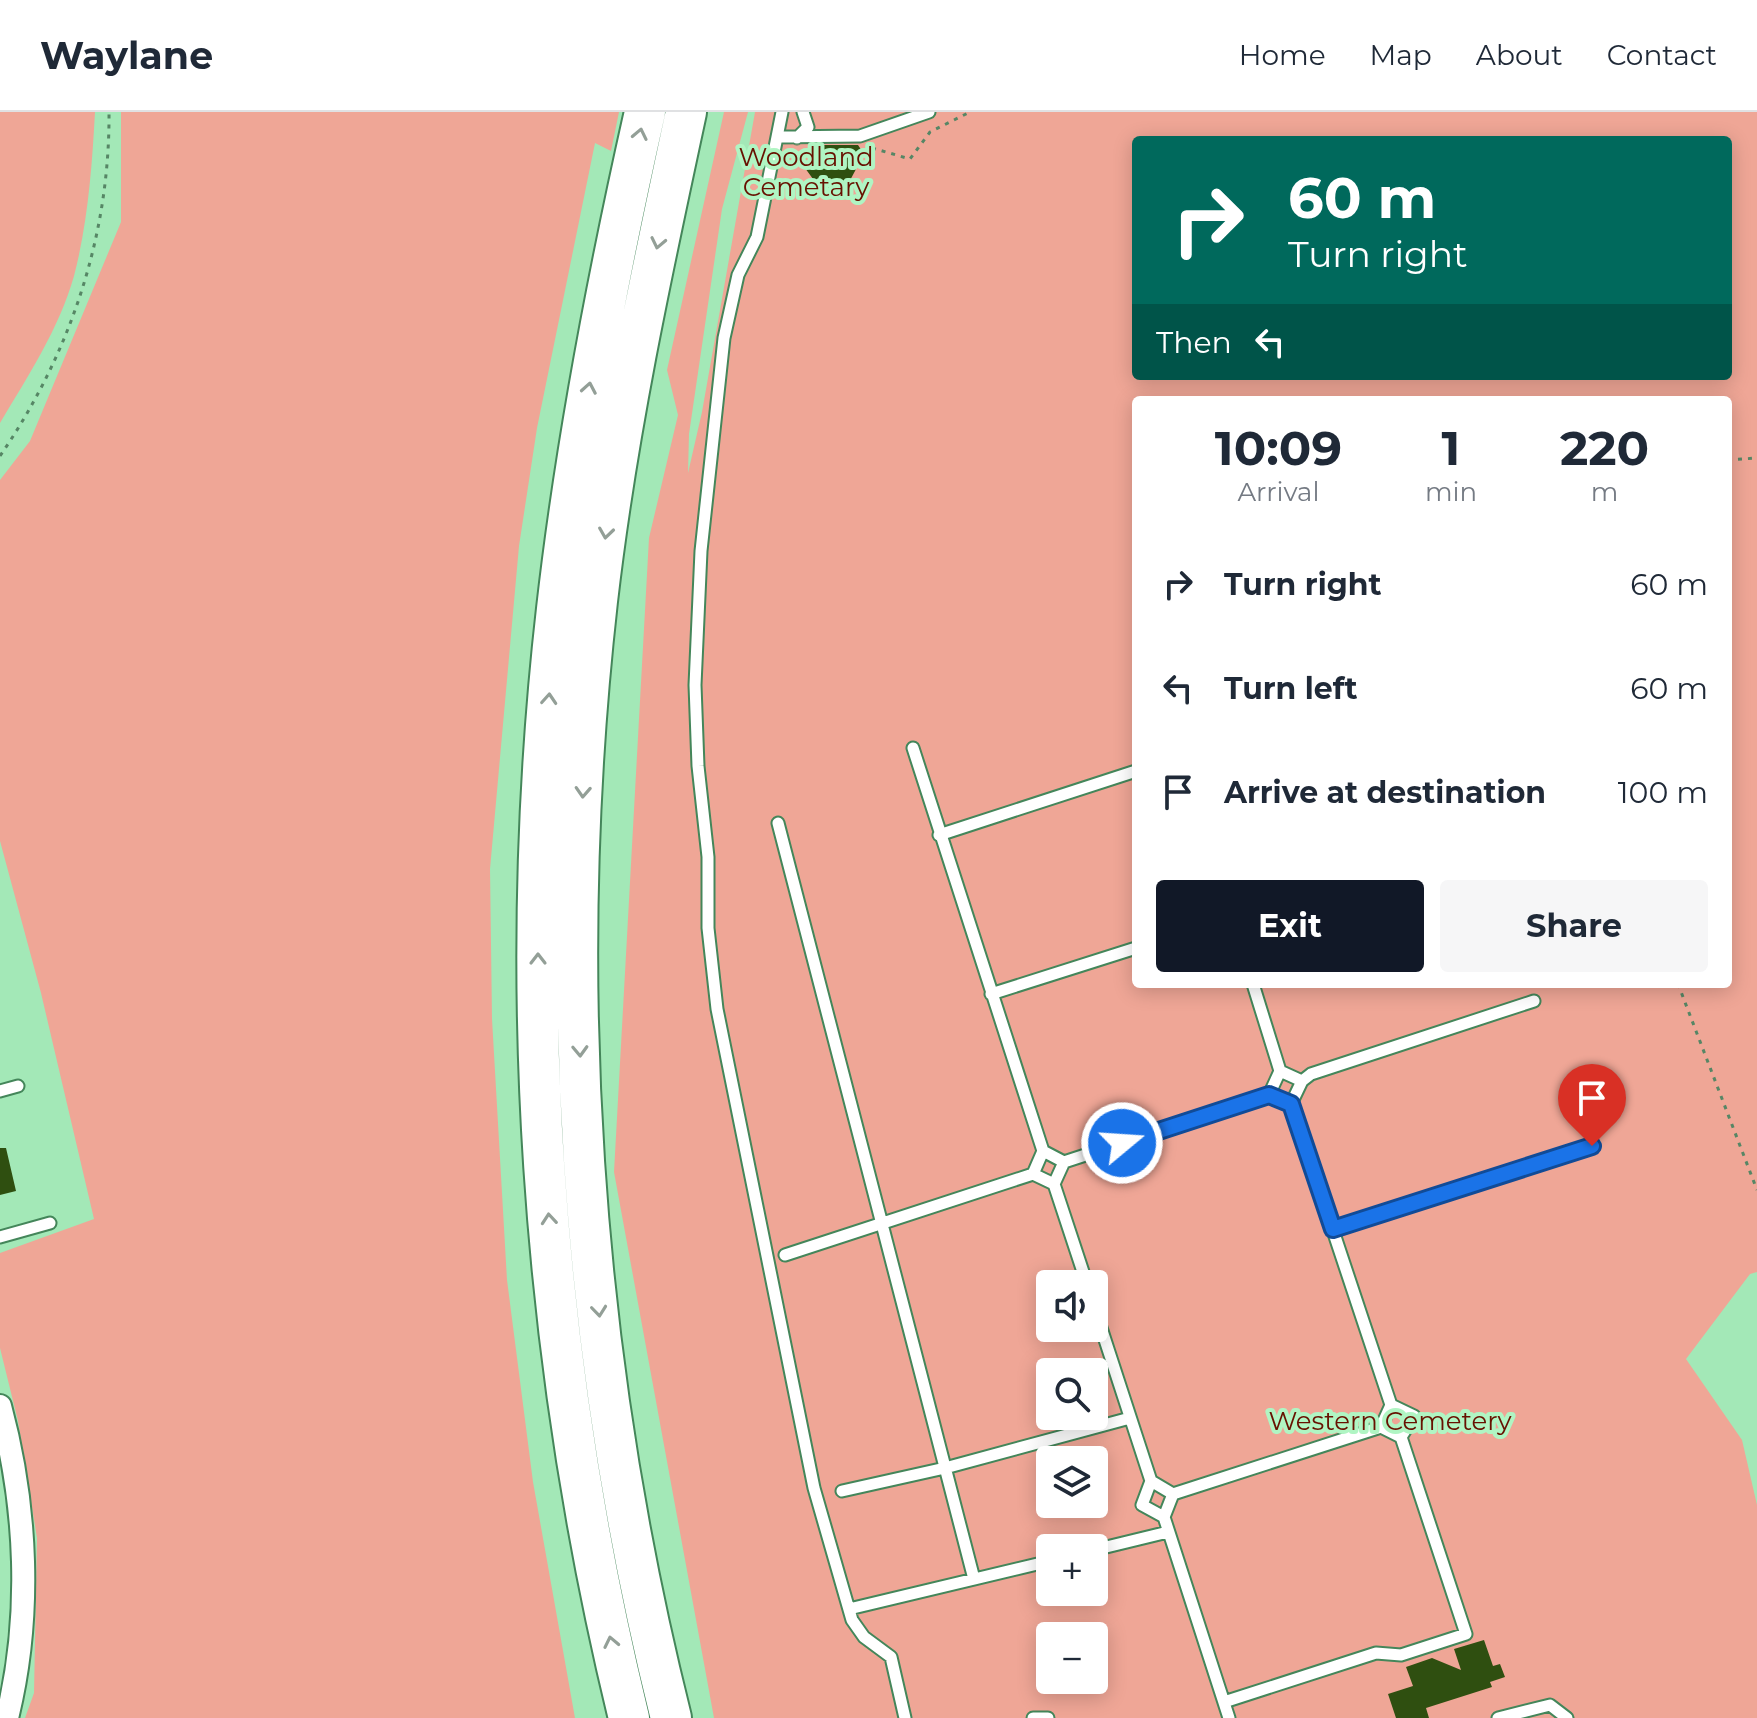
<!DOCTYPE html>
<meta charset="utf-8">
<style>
:root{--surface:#fff;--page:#f6f6f7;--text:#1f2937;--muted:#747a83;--line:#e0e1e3;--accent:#111827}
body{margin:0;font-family:Montserrat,sans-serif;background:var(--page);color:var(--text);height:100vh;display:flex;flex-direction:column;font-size:30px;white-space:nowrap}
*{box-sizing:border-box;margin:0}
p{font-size:26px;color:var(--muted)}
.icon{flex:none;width:44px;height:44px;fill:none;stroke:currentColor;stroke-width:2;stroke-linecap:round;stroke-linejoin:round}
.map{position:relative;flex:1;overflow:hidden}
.side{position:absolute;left:1132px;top:284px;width:600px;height:592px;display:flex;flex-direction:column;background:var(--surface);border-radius:8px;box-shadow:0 4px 20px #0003}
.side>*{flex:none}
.banner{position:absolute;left:1132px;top:24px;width:600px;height:244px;border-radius:8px;box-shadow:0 4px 20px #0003;background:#00695c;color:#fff;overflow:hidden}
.controls{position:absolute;left:1036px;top:1158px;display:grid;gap:16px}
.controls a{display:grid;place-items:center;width:72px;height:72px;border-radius:8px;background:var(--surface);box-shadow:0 4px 20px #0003;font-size:40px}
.pin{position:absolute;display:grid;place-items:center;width:68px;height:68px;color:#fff;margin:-82px -34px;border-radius:50% 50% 50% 0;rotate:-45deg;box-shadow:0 0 8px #0007}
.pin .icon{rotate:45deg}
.me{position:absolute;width:88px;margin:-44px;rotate:72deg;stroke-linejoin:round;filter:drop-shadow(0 0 6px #0008)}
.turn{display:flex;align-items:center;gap:28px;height:168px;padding:0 24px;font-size:36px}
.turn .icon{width:104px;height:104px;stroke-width:2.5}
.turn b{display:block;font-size:56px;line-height:68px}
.then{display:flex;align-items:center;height:76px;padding:0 24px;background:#0003;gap:16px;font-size:30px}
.eta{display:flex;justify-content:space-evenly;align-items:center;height:136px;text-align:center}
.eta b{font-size:48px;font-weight:700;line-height:56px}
.action{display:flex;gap:16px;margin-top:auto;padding:16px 24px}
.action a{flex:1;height:92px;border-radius:8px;background:var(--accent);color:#fff;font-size:32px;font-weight:700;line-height:92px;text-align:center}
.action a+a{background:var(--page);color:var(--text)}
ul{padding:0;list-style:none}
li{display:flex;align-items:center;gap:24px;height:104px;padding:0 24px}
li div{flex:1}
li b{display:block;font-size:30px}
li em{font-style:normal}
header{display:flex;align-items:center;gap:48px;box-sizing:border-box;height:112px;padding:0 40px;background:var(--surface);border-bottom:2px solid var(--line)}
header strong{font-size:38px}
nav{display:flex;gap:44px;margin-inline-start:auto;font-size:28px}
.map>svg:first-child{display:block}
.green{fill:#efa696;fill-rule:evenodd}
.building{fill:#2f4f10}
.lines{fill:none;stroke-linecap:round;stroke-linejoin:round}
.lane-casing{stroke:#44865a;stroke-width:15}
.street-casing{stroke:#44865a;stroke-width:26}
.highway-casing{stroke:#44865a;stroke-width:44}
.path{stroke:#568665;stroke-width:3;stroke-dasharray:4 6;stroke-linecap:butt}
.lane{stroke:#fff;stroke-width:11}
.street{stroke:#fff;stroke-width:22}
.highway{stroke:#fff;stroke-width:40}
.oneway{stroke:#939f97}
.route-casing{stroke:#114b97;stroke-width:20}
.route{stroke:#1a73e8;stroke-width:14}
.labels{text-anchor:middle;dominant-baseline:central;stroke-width:8;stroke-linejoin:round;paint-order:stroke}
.park-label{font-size:26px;fill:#671101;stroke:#b0f5c3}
</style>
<header>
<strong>Waylane</strong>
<nav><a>Home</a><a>Map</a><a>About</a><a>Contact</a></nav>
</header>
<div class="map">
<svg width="1757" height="1606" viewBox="0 0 1757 1606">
<rect width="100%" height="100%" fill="#a3e8b7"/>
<path class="green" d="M0 0H95C92 55 88 110 74 164 59 217 28 264 0 311Z
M121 0H619L611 39 595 31 537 316 519 434 490 757 492 907 507 1168 533 1370 575 1606H25L34 1581 37 1426 18 1309 0 1236V1141L94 1107 41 881 0 729V368L30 329 121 110Z
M724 0H748L722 97 689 322 688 361 702 300 755 0H1757V1160L1750 1162 1686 1247 1742 1328 1757 1393V1606H714L614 1060 649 426 678 303 667 258ZM1136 28H1728V264H1136ZM1136 288H1728V872H1136ZM1050 1172H1094V1216H1050ZM1050 1260H1094V1304H1050ZM1050 1348H1094V1392H1050ZM1050 1436H1094V1480H1050ZM1050 1524H1094V1568H1050Z"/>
<path class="building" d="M818 33H858L864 42 846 76 821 78 805 56Z
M0 1036H6L16 1079 0 1083Z
M1484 1528 1493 1554 1500 1552 1505 1565 1490 1570 1492 1575 1426 1596 1429 1606H1396L1388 1582 1413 1574 1406 1555 1432 1546 1461 1558 1454 1537Z"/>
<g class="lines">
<defs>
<path id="lane" d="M782 0 757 125 738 163 724 226 701 439 695 573 698 654 708 745V816L717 897 814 1376 852 1508 864 1525 891 1545 905 1606
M777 25 860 24 929 0
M797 26 808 15 803 0
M913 636 1043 1039 1064 1050 1054 1072 1087 1172
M778 711 974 1467
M939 723 1136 659
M1253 872 1280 959 1302 969 1291 992 1391 1293
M991 882 1136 836
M1280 959 1269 983 1291 992
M1302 969 1311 962 1534 889
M0 979 18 974
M1043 1039 1033 1062 1054 1072
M1064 1050 1269 983
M1333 1117 1592 1034
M0 1125 50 1111
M785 1143 1033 1062
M1094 1194 1151 1369 1173 1382 1164 1405 1229 1606
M1151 1369 1142 1393 1164 1405
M842 1379 945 1356 1130 1306
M1173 1382 1381 1315 1401 1325 1414 1304 1391 1293 1381 1315
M1094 1438 1168 1420
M849 1497 1050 1449
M1224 1590 1376 1541 1401 1543 1466 1522 1401 1325
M1033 1606H1048
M1498 1606 1550 1593 1567 1606"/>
<path id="street" d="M0 1294C27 1394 32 1505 7 1606"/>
<path id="highway" d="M629 1606C541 1246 515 866 557 497 576 330 608 164 645 0
M671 1606C580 1244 555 860 597 489 616 324 651 162 686 0"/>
</defs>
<use href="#lane" class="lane-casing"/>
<use href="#street" class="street-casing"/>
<use href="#highway" class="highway-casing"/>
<path class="path" d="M872 36 910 47 930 20 970 0
M0 344C70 242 110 124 109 0
M1728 348 1757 346
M1678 872 1757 1078"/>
<use href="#lane" class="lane"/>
<use href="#street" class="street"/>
<use href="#highway" class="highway"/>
</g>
<defs><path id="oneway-chevron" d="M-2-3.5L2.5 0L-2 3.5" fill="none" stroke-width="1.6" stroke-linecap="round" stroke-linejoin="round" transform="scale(2)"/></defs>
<g class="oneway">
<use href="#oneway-chevron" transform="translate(640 22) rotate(-78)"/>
<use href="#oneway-chevron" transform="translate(658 131) rotate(102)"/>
<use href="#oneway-chevron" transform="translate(589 276) rotate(-80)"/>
<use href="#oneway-chevron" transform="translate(606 421) rotate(98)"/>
<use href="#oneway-chevron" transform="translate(549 587) rotate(-86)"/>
<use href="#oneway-chevron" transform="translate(583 680) rotate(93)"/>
<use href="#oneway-chevron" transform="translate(538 847) rotate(-90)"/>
<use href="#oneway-chevron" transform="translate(580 939) rotate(88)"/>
<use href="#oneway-chevron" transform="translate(549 1107) rotate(-95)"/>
<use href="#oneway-chevron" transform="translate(599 1199) rotate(84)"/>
<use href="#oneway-chevron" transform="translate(611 1530) rotate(-102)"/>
</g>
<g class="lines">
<defs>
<path id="route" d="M1122 1031 1269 983 1291 992 1333 1117 1592 1034"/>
</defs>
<use href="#route" class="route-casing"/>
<use href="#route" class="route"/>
</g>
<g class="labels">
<g class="park-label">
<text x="806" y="45">Woodland<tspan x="806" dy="30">Cemetary</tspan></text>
<text x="1390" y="1309">Western Cemetery</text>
</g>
</g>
</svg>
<div class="controls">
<a><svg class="icon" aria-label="sound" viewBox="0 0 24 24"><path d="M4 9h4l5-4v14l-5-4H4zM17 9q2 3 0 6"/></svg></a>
<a><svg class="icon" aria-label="search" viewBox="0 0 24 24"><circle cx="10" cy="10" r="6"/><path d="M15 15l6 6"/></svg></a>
<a><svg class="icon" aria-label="layers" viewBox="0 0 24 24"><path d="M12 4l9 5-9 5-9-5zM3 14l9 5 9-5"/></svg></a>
<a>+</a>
<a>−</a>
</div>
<div class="pin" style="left:1592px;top:1034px;background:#d93025"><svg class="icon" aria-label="arrive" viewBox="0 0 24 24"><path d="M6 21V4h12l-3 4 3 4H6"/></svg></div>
<svg class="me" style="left:1122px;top:1031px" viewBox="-20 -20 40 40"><circle r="17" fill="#1a73e8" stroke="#fff" stroke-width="3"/><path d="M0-11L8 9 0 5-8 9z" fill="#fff"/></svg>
<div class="banner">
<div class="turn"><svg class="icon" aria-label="right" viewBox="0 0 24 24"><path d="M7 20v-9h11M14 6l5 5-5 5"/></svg><div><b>60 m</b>Turn right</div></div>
<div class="then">Then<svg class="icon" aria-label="left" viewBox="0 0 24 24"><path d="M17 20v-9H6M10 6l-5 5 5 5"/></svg></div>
</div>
<section class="side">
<div class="eta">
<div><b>10:09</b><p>Arrival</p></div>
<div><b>1</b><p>min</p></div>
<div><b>220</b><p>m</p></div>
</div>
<ul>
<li><svg class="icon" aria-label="right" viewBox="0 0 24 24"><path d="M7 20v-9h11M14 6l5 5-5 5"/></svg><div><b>Turn right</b></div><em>60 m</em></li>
<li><svg class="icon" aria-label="left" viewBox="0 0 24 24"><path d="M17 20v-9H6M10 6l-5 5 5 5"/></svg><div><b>Turn left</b></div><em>60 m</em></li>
<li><svg class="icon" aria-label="arrive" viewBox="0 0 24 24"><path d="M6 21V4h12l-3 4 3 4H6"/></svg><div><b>Arrive at destination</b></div><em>100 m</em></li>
</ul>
<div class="action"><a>Exit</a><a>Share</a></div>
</section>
</div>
